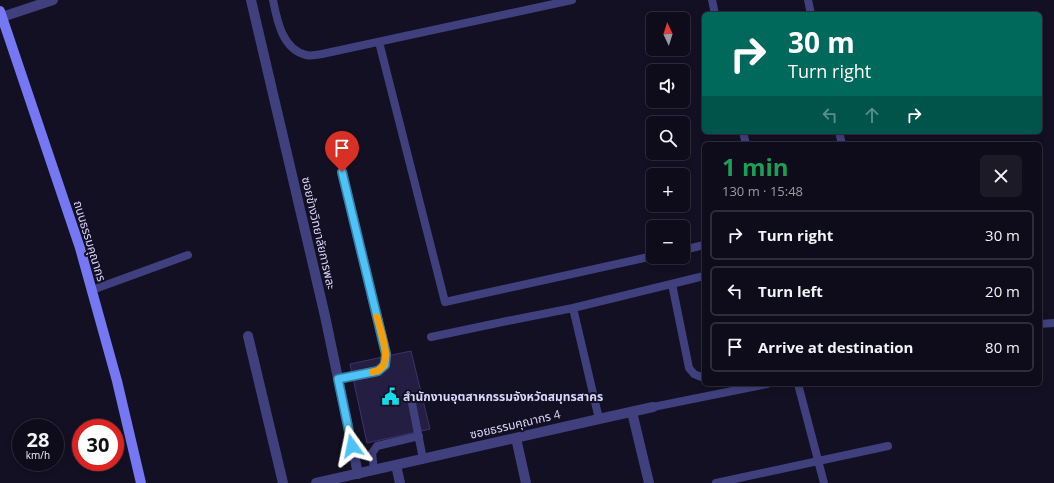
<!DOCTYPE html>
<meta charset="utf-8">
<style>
:root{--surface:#0e0c1a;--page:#1c1a27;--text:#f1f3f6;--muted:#9b9ba2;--line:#2e2c39}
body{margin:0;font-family:"Open Sans","Noto Sans Thai",sans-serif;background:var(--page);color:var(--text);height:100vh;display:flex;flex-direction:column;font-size:15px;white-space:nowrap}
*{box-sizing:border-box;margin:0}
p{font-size:13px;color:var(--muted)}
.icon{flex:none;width:22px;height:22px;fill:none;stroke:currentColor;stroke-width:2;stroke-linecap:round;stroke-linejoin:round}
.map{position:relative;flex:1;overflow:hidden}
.drawer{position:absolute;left:702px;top:142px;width:340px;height:244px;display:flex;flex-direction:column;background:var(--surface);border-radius:6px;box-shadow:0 2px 6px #0003,0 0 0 1px var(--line)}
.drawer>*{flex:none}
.guide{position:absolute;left:702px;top:12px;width:340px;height:122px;border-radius:6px;box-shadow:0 2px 6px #0003,0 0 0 1px var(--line);background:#00695c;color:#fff;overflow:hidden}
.needle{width:26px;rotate:356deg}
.fabs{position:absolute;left:646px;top:12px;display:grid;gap:8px}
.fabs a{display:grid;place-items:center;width:44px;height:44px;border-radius:6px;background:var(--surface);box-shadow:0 2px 6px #0003,0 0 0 1px var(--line);font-size:20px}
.speed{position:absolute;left:12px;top:419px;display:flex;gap:8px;font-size:20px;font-weight:700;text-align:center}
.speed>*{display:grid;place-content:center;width:52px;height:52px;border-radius:50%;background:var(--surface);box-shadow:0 2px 6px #0003,0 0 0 1px var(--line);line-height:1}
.speed small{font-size:10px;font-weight:400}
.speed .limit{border:6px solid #d22;background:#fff;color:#111}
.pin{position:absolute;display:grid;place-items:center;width:34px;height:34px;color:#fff;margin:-41px -17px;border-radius:50% 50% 50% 0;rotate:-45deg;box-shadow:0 0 4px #0007}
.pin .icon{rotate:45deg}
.me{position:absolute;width:44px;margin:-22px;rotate:348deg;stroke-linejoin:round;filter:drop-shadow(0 0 3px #0008)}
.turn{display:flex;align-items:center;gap:14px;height:84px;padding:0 20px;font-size:18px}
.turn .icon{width:52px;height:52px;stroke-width:2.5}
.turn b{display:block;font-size:28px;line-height:34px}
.lanes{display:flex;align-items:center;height:38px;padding:0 20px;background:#0003;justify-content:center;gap:20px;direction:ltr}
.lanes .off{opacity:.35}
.round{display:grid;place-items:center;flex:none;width:42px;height:42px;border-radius:6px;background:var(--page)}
.summary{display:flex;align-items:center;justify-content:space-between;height:68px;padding:0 20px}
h1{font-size:24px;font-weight:700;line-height:30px;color:#1e9e55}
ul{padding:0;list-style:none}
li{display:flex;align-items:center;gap:12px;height:50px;margin:0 8px 6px;padding:0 12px;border:2px solid var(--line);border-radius:6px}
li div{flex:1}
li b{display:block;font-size:15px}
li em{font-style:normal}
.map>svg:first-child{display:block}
.building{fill:#241e42;stroke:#3c326c}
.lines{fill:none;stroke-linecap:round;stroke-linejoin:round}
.lane{stroke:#40407e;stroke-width:8}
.street{stroke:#40407e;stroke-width:10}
.secondary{stroke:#7677f2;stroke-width:10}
.route-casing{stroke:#337fa1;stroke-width:10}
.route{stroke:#4fc3f7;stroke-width:7}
.slow{stroke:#f59e0b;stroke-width:7}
.labels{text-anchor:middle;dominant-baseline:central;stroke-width:4;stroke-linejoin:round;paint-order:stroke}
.street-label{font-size:12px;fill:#d9d6fb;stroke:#131023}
.poi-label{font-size:12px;font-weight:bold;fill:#d9d6fb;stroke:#131023;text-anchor:start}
</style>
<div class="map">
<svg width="1054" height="483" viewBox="0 0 1054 483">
<rect width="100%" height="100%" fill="#131023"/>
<path class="building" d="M411 351 430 429 367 443 350 364Z"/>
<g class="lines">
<path class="lane" d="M273 0C277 20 282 49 306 55 310 56 317 55 322 54L572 0
M712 0 715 14
M808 0 811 14
M379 42 445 302 653 256
M743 132 746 144
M839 132 842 144
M683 250 704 245
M672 284 689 368 694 374 704 378
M92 290 188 255
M573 308 599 419
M1040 324 1054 323
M431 337 507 321 573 308 704 276
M798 384 824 483
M411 398 423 459
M653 407 767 384
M374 470 372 453 377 446 419 436
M716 483 888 446"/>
<path class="street" d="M251 0 325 316 358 474
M2 17 53 0
M248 336 283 483
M338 379 378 371 385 365 386 354 342 172
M632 412 649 483
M516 438 526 483
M396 465 400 483
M316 483 599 419 653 407"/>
<path class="secondary" d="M0 11 80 248 117 381 141 483"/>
</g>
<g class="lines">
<defs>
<path id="route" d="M342 172 386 354 385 365 378 371 338 379 352 446"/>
</defs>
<use href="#route" class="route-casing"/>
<use href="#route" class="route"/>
<path class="slow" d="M373 372C396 368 381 333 377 317"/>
</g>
<defs>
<symbol id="civic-bare" viewBox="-9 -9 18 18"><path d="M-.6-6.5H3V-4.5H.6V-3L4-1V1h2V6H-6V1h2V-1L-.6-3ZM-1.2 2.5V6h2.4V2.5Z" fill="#15dae8" stroke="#131023" stroke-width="2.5" paint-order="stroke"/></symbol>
</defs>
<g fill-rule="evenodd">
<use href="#civic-bare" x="378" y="384" width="25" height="25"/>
</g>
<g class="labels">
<g class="street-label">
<text transform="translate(319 233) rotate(77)">ซอยข้างวิทยาลัยการพละ</text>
<text transform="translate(90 241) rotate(73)">ถนนธรรมคุณากร</text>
<text transform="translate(515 424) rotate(-13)">ซอยธรรมคุณากร 4</text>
</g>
<g class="poi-label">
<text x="403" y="396">สำนักงานอุตสาหกรรมจังหวัดสมุทรสาคร</text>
</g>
</g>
</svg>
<div class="fabs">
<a><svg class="needle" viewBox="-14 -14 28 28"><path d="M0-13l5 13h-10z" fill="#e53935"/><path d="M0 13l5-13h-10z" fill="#9b9ba2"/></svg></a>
<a><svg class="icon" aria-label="sound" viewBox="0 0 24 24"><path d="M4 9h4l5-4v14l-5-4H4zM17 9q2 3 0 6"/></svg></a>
<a><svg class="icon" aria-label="search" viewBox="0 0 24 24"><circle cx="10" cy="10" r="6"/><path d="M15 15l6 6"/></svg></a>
<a>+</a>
<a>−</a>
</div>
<div class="speed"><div>28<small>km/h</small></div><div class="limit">30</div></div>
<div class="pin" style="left:342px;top:172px;background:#d93025"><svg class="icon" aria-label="arrive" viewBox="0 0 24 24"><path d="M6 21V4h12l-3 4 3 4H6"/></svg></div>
<svg class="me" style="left:352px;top:446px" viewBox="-20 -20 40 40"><path d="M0-17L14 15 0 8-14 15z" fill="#4fc3f7" stroke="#fff" stroke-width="4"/></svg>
<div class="guide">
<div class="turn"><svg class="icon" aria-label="right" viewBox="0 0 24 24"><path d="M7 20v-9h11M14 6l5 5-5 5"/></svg><div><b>30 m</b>Turn right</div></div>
<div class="lanes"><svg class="icon off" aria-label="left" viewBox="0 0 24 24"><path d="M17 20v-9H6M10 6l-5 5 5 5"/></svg><svg class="icon off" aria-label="ahead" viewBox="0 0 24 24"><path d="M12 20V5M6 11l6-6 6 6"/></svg><svg class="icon" aria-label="right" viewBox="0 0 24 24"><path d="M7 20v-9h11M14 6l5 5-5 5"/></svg></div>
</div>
<section class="drawer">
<div class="summary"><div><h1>1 min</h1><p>130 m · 15:48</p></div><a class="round"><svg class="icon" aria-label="close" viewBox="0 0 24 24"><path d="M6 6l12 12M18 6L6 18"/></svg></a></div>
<ul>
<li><svg class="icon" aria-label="right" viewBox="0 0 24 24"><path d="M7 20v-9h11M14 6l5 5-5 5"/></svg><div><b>Turn right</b></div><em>30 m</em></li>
<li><svg class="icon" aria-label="left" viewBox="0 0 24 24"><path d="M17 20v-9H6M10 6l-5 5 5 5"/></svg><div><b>Turn left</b></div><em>20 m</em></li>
<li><svg class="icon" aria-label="arrive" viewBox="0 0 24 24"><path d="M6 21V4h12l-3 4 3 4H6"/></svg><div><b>Arrive at destination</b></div><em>80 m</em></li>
</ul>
</section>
</div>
